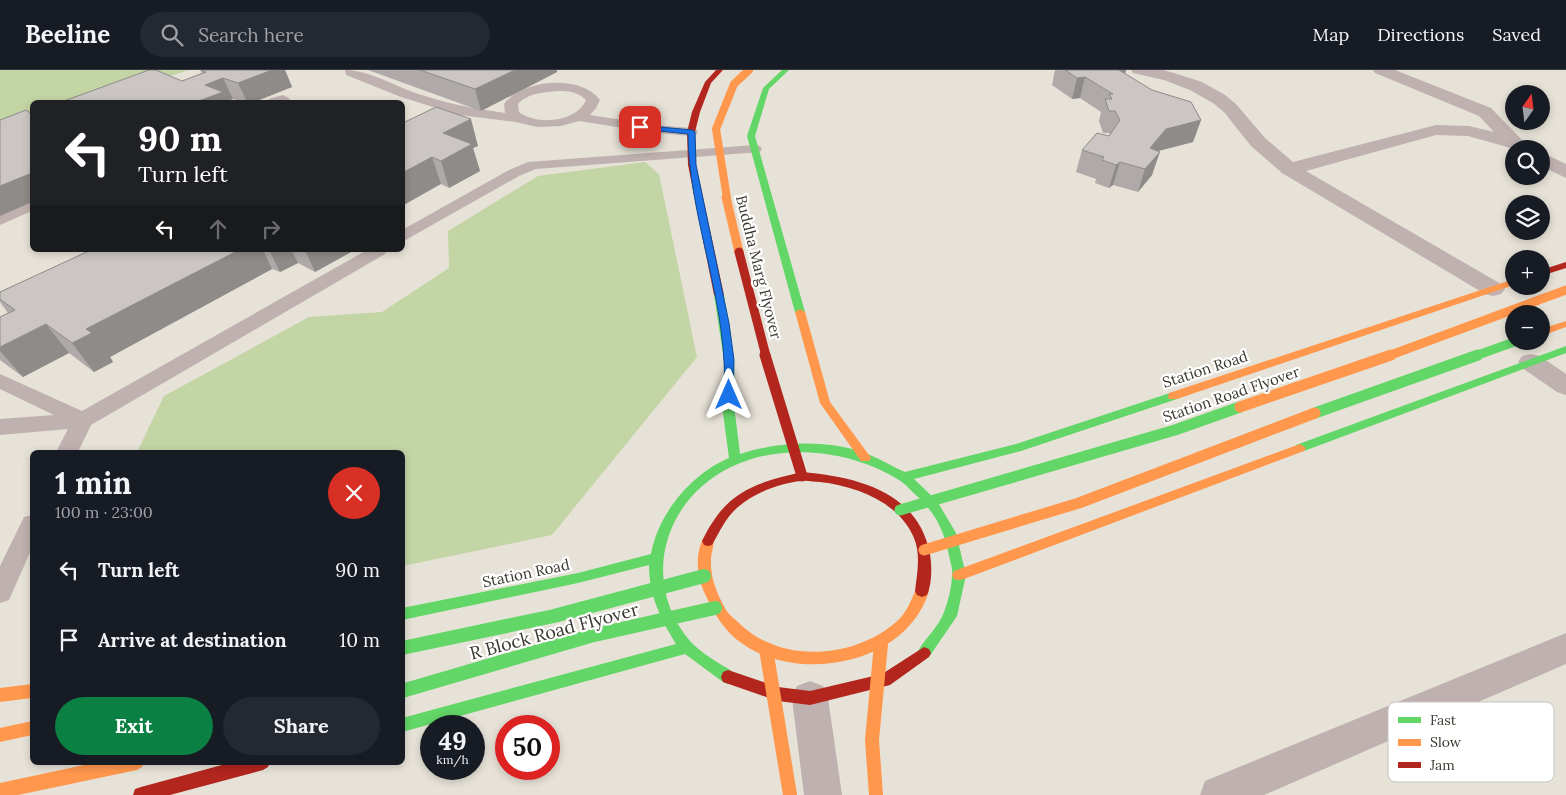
<!DOCTYPE html>
<meta charset="utf-8">
<style>
:root{--surface:#171b24;--page:#242831;--text:#f1f3f6;--muted:#9ea1a6;--line:#363941;--accent:#0b8043}
body{margin:0;font-family:Lora,serif;background:var(--page);color:var(--text);height:100vh;display:flex;flex-direction:column;font-size:19px;white-space:nowrap}
*{box-sizing:border-box;margin:0}
p{font-size:16px;color:var(--muted)}
.icon{flex:none;width:28px;height:28px;fill:none;stroke:currentColor;stroke-width:2;stroke-linecap:round;stroke-linejoin:round}
.map{position:relative;flex:1;overflow:hidden}
.details{position:absolute;left:30px;top:380px;width:375px;height:315px;display:flex;flex-direction:column;background:var(--surface);border-radius:8px;box-shadow:0 2px 8px #0003}
.details>*{flex:none}
.guide{position:absolute;left:30px;top:30px;width:375px;height:152px;border-radius:8px;box-shadow:0 2px 8px #0003;background:#202124;color:#fff;overflow:hidden}
.needle{width:32px;rotate:14deg}
.tools{position:absolute;left:1505px;top:15px;display:grid;gap:10px}
.tools a{display:grid;place-items:center;width:45px;height:45px;border-radius:50%;background:var(--surface);box-shadow:0 2px 8px #0003;font-size:25px}
.speed{position:absolute;left:420px;top:645px;display:flex;gap:10px;font-size:25px;font-weight:700;text-align:center}
.speed>*{display:grid;place-content:center;width:65px;height:65px;border-radius:50%;background:var(--surface);box-shadow:0 2px 8px #0003;line-height:1}
.speed small{font-size:12px;font-weight:400}
.speed .limit{border:8px solid #d22;background:#fff;color:#111}
.pin{position:absolute;display:grid;place-items:center;width:42px;height:42px;color:#fff;margin:-21px;border-radius:10px;box-shadow:0 2px 8px #0006}
.me{position:absolute;width:55px;margin:-28px;rotate:0deg;stroke-linejoin:round;filter:drop-shadow(0 0 4px #0008)}
.turn{display:flex;align-items:center;gap:18px;height:105px;padding:0 25px;font-size:22px}
.turn .icon{width:65px;height:65px;stroke-width:2.5}
.turn b{display:block;font-size:35px;line-height:42px}
.lanes{display:flex;align-items:center;height:48px;padding:0 25px;background:#0003;justify-content:center;gap:25px;direction:ltr}
.lanes .off{opacity:.35}
.round{display:grid;place-items:center;flex:none;width:52px;height:52px;border-radius:26px;background:var(--page)}
.summary{display:flex;align-items:center;justify-content:space-between;height:85px;padding:0 25px}
h1{font-size:30px;font-weight:700;line-height:38px}
.button{display:flex;gap:10px;margin-top:auto;padding:10px 25px}
.button a{flex:1;height:58px;border-radius:30px;background:var(--accent);color:#fff;font-size:20px;font-weight:700;line-height:58px;text-align:center}
.button a+a{background:var(--page);color:var(--text)}
ul{padding:0;list-style:none}
li{display:flex;align-items:center;gap:15px;height:70px;padding:0 25px}
li div{flex:1}
li b{display:block;font-size:19px}
li em{font-style:normal}
header{display:flex;align-items:center;gap:30px;box-sizing:border-box;height:70px;padding:0 25px;background:var(--surface);border-bottom:1px solid var(--line)}
header strong{font-size:24px}
nav{display:flex;gap:28px;margin-inline-start:auto;font-size:18px}
.search{width:350px;height:45px;background:var(--page);display:flex;align-items:center;gap:12px;box-sizing:border-box;padding:0 18px;border-radius:28px;color:var(--muted);font-size:19px}
.map>svg:first-child{display:block}
.green{fill:#c4d5a5}
.lines{fill:none;stroke-linecap:round;stroke-linejoin:round}
.lane{fill:#bfb1af;fill-rule:evenodd}
.street{fill:#bfb1af;fill-rule:evenodd}
.fast{fill:#63d668;fill-rule:evenodd}
.slow{fill:#ff974d;fill-rule:evenodd}
.jam{fill:#b3261e;fill-rule:evenodd}
.fast-bridge-far2{stroke:#63d668;stroke-width:9}
.fast-bridge-far1{stroke:#63d668;stroke-width:11}
.fast-bridge{stroke:#63d668;stroke-width:14}
.slow-bridge-far3{stroke:#ff974d;stroke-width:8}
.slow-bridge-far2{stroke:#ff974d;stroke-width:9}
.slow-bridge-far1{stroke:#ff974d;stroke-width:11}
.slow-bridge{stroke:#ff974d;stroke-width:14}
.jam-bridge-far1{stroke:#b3261e;stroke-width:9}
.jam-bridge{stroke:#b3261e;stroke-width:11}
.wall{fill:#afaaa9}
.shaded-wall{fill:#8e8b89}
.building{fill:#cbc6c4;stroke:#8e8b89}
.route{fill:#1a73e8;stroke:#114b97}
.labels{text-anchor:middle;dominant-baseline:central;stroke-width:4.5;stroke-linejoin:round;paint-order:stroke}
.street-label{font-size:15px;fill:#3c3931;stroke:#fff}
.near-street-label{font-size:18px;fill:#3c3931;stroke:#fff}
.key{fill:#fff;stroke:#c4c4c1;stroke-width:1}
.key-label{font-size:14px;fill:#3c3931}
</style>
<header>
<strong>Beeline</strong>
<div class="search"><svg class="icon" aria-label="search" viewBox="0 0 24 24"><circle cx="10" cy="10" r="6"/><path d="M15 15l6 6"/></svg>Search here</div>
<nav><a>Map</a><a>Directions</a><a>Saved</a></nav>
</header>
<div class="map">
<svg width="1566" height="725" viewBox="0 0 1566 725">
<rect width="100%" height="100%" fill="#e7e2d7"/>
<path class="green" d="M0 0H189L91 32H32V52L0 65Z
M645 92 659 104 697 287 552 465 403 496 402 382H137L164 326 309 247 382 242 449 198 448 161 538 106Z"/>
<g class="lines">
<path class="lane" d="M345 0C367 0 389 13 410 21 444 33 470 38 505 43L504 34C522 9 581 4 600 30L596 38 590 45 655 55 691 58 696 59 698 62 696 65 691 66 655 63 579 51 561 56 537 57 516 52 459 45 401 27 346 5ZM559 21C570 21 578 22 586 30 577 52 537 56 519 42L518 34C528 23 545 22 559 21Z
M283 25 290 29 288 32H267L269 29Z
M755 75 760 76 762 79 760 82 536 99 519 106 402 172V160L509 100 528 92Z
M32 130V141L0 155V144Z
M367 180H387L385 184 91 355 78 382H56L68 359 0 365V349L54 345 0 319V304L82 341Z
M32 445V478L9 530 0 533V496L24 447Z"/>
<path class="street" d="M1131 0H1163L1174 3 1202 12 1225 25 1236 34 1265 68 1293 92 1436 55 1469 56 1494 62 1479 46 1375 3 1373 0H1395L1491 38 1522 70 1524 74 1522 78 1514 79 1468 66 1436 65 1306 101 1501 214 1505 219 1501 224 1493 226 1485 224 1282 103 1251 76 1224 42 1213 33 1190 20 1164 10 1133 3Z
M1541 82 1566 94V108L1541 96Z
M1531 284 1540 286 1566 304V325L1557 322 1522 298 1518 292 1522 286Z
M1566 563V594L1264 725H1200L1205 711Z
M810 611 823 616 828 628 842 725H804L792 628 797 616Z"/>
<path class="fast" d="M782 0H789L769 19 755 66 805 242 800 245 795 242 747 66 763 18Z
M719 222 724 225 734 290 735 343 740 384C779 371 831 369 870 385 882 390 893 397 905 402L1016 374 1173 322 1178 326 1177 329 1021 381 914 409 937 431 956 463 966 505 957 546 929 587 924 589 919 587 917 583C924 569 939 557 944 542 948 532 952 516 952 505 953 500 951 495 950 490 945 464 938 446 918 427 912 422 906 414 899 410 852 380 782 372 731 397 663 430 640 512 690 571 702 584 719 593 733 602L735 607 733 612 728 614 723 612 685 584 402 662V648L676 574C660 548 649 525 649 495L578 513 402 550V538L578 503 651 484C658 444 691 404 729 388L723 343 724 290 714 225Z
M1566 276V283L1304 381H1296L1294 378 1296 375Z"/>
<path class="slow" d="M1514 209V215L1177 329H1169L1168 326 1169 323Z
M800 239 805 242 830 332 869 385 871 388 869 391H861L820 333 795 242Z
M1566 251V257L1541 266V259Z
M1300 374 1306 378 1304 381 964 509 959 510 954 509 952 505 954 501Z
M708 466 712 467C716 473 711 482 711 489 710 508 717 524 726 540 729 545 735 549 739 553 780 594 854 589 896 552 907 543 911 530 917 517L922 515 927 517 929 521C907 596 793 616 736 569 722 557 714 543 706 526 697 509 694 485 704 467Z
M32 614V628L0 632V618Z
M32 651V665L0 672V658Z
M98 692H144L142 697 137 700 18 725H0V713Z"/>
<path class="jam" d="M716 0H723L711 13 700 42 695 62 696 95 724 225 719 228 714 225 688 95 687 62 692 42 705 12Z
M1566 192V198L1541 206V200Z
M802 402C857 407 918 421 930 484 932 496 932 514 927 525L922 527 917 525 915 521C917 504 921 485 914 468 899 432 856 416 820 412 814 412 807 410 801 411 780 413 754 423 738 437 726 447 720 461 712 475L708 476 704 475 702 471C726 422 751 414 802 402Z
M924 577 929 579 931 583 929 587 890 615 810 635 778 631 723 612 721 607 723 602 728 600 778 617 810 621 882 604Z
M233 692H270L268 697 263 700 170 725H133L135 719 141 717Z"/>
<path class="fast-bridge-far2" d="M1475 286 1517 271"/>
<path class="fast-bridge-far1" d="M1315 343 1478 285
M900 440 1175 360 1240 337"/>
<path class="fast-bridge" d="M402 578 554 546 704 506
M402 621 590 566 715 538"/>
<path class="slow-bridge-far3" d="M727 128 716 59 734 14 749 0"/>
<path class="slow-bridge-far2" d="M726 127 739 182
M1388 286 1566 220"/>
<path class="slow-bridge-far1" d="M1240 337 1391 285
M924 480 1079 433 1315 343"/>
<path class="slow-bridge" d="M766 579 790 725
M876 725 872 670 881 574"/>
<path class="jam-bridge-far1" d="M739 182 766 286"/>
<path class="jam-bridge" d="M765 285 802 406"/>
</g>
<path class="wall" d="M200 0H285L292 17 254 32H242L233 29 227 31 228 32H65L64 31 182 11 202 3Z
M368 0H557V2L481 41Z
M1055 0H1126L1125 4 1201 50 1193 72 1158 81 1152 105 1138 122 1113 115 1109 118 1095 113 1096 109 1076 102 1082 80 1109 66 1110 65 1109 63H1103L1099 51 1101 42 1080 28 1072 29 1052 15Z
M402 51 478 76 473 78 480 101 449 118 441 114Z
M91 180H350L351 182 315 202 298 193 280 202 272 199 110 287 113 292 94 302 69 283 23 307 0 290V247L8 243 0 232V222Z"/>
<path class="shaded-wall" d="M272 0H285L292 17 254 32H247L238 13Z
M515 0H557V2L481 41 475 19Z
M1119 0H1126L1120 20Z
M1085 7 1080 28 1072 29 1077 8Z
M223 8 233 29 227 31 228 32H196L205 15Z
M471 49 478 76 473 78 480 101 449 118 441 91 443 63Z
M1201 50 1193 72 1158 81 1150 78 1166 59Z
M1160 82 1152 105 1138 122 1145 99Z
M432 87 441 114 402 136V103Z
M1120 92 1113 115 1109 118 1116 95Z
M32 103V132L0 146V116Z
M239 180H263L272 199 110 287 113 292 94 302 72 273 86 259Z
M269 180H291L298 193 280 202Z
M305 180H350L351 182 315 202Z
M46 254 69 283 23 307 0 281V277Z"/>
<path class="building" d="M149 0H156L182 11 206 2 201 0H272L238 13 223 8 205 15 223 22 196 32H67L64 31Z
M420 0H515L475 19Z
M1065 0H1120H1119L1152 20 1191 32 1201 50 1166 59 1150 78 1160 82 1145 99 1120 92 1116 95 1102 90 1104 87 1082 80 1097 63 1109 66 1120 50 1115 41H1109L1105 29H1112L1109 24H1113L1085 7 1077 8Z
M436 37 471 49 443 63 472 74 441 91 432 87 402 103V51L405 52Z
M26 40 32 44V103L0 116V50Z
M91 180H239L86 259 92 263 72 273 46 254 0 277V247L15 240 0 229V222Z"/>
<path class="route" d="M638 55 692 60 695 62 696 95 729 253 734 290 733 328 729 329 724 325C724 314 725 302 724 291 720 214 689 141 688 64L640 59 637 57Z"/>
<g class="labels">
<g class="street-label">
<text transform="translate(759 197) rotate(76)">Buddha Marg Flyover</text>
<text transform="translate(1205 299) rotate(-18)">Station Road</text>
<text transform="translate(1231 324) rotate(-19)">Station Road Flyover</text>
<text transform="translate(526 503) rotate(-12)">Station Road</text>
</g>
<g class="near-street-label">
<text transform="translate(554 561) rotate(-15)">R Block Road Flyover</text>
</g>
</g>
<rect x="1388" y="632" width="166" height="80" rx="8" class="key"/>
<rect x="1398" y="647" width="23" height="6" fill="#63d668"/>
<rect x="1398" y="669" width="23" height="7" fill="#ff974d"/>
<rect x="1398" y="692" width="23" height="6" fill="#b3261e"/>
<g class="key-label">
<text x="1430" y="655">Fast</text>
<text x="1430" y="677">Slow</text>
<text x="1430" y="700">Jam</text>
</g>
</svg>
<div class="tools">
<a><svg class="needle" viewBox="-14 -14 28 28"><path d="M0-13l5 13h-10z" fill="#e53935"/><path d="M0 13l5-13h-10z" fill="#9ea1a6"/></svg></a>
<a><svg class="icon" aria-label="search" viewBox="0 0 24 24"><circle cx="10" cy="10" r="6"/><path d="M15 15l6 6"/></svg></a>
<a><svg class="icon" aria-label="layers" viewBox="0 0 24 24"><path d="M12 4l9 5-9 5-9-5zM3 14l9 5 9-5"/></svg></a>
<a>+</a>
<a>−</a>
</div>
<div class="speed"><div>49<small>km/h</small></div><div class="limit">50</div></div>
<div class="pin" style="left:640px;top:57px;background:#d93025"><svg class="icon" aria-label="arrive" viewBox="0 0 24 24"><path d="M6 21V4h12l-3 4 3 4H6"/></svg></div>
<svg class="me" style="left:729px;top:325px" viewBox="-20 -20 40 40"><path d="M0-17L14 15 0 8-14 15z" fill="#1a73e8" stroke="#fff" stroke-width="4"/></svg>
<div class="guide">
<div class="turn"><svg class="icon" aria-label="left" viewBox="0 0 24 24"><path d="M17 20v-9H6M10 6l-5 5 5 5"/></svg><div><b>90 m</b>Turn left</div></div>
<div class="lanes"><svg class="icon" aria-label="left" viewBox="0 0 24 24"><path d="M17 20v-9H6M10 6l-5 5 5 5"/></svg><svg class="icon off" aria-label="ahead" viewBox="0 0 24 24"><path d="M12 20V5M6 11l6-6 6 6"/></svg><svg class="icon off" aria-label="right" viewBox="0 0 24 24"><path d="M7 20v-9h11M14 6l5 5-5 5"/></svg></div>
</div>
<section class="details">
<div class="summary"><div><h1>1 min</h1><p>100 m · 23:00</p></div><a class="round" style="background:#d93025;color:#fff"><svg class="icon" aria-label="close" viewBox="0 0 24 24"><path d="M6 6l12 12M18 6L6 18"/></svg></a></div>
<ul>
<li><svg class="icon" aria-label="left" viewBox="0 0 24 24"><path d="M17 20v-9H6M10 6l-5 5 5 5"/></svg><div><b>Turn left</b></div><em>90 m</em></li>
<li><svg class="icon" aria-label="arrive" viewBox="0 0 24 24"><path d="M6 21V4h12l-3 4 3 4H6"/></svg><div><b>Arrive at destination</b></div><em>10 m</em></li>
</ul>
<div class="button"><a>Exit</a><a>Share</a></div>
</section>
</div>
